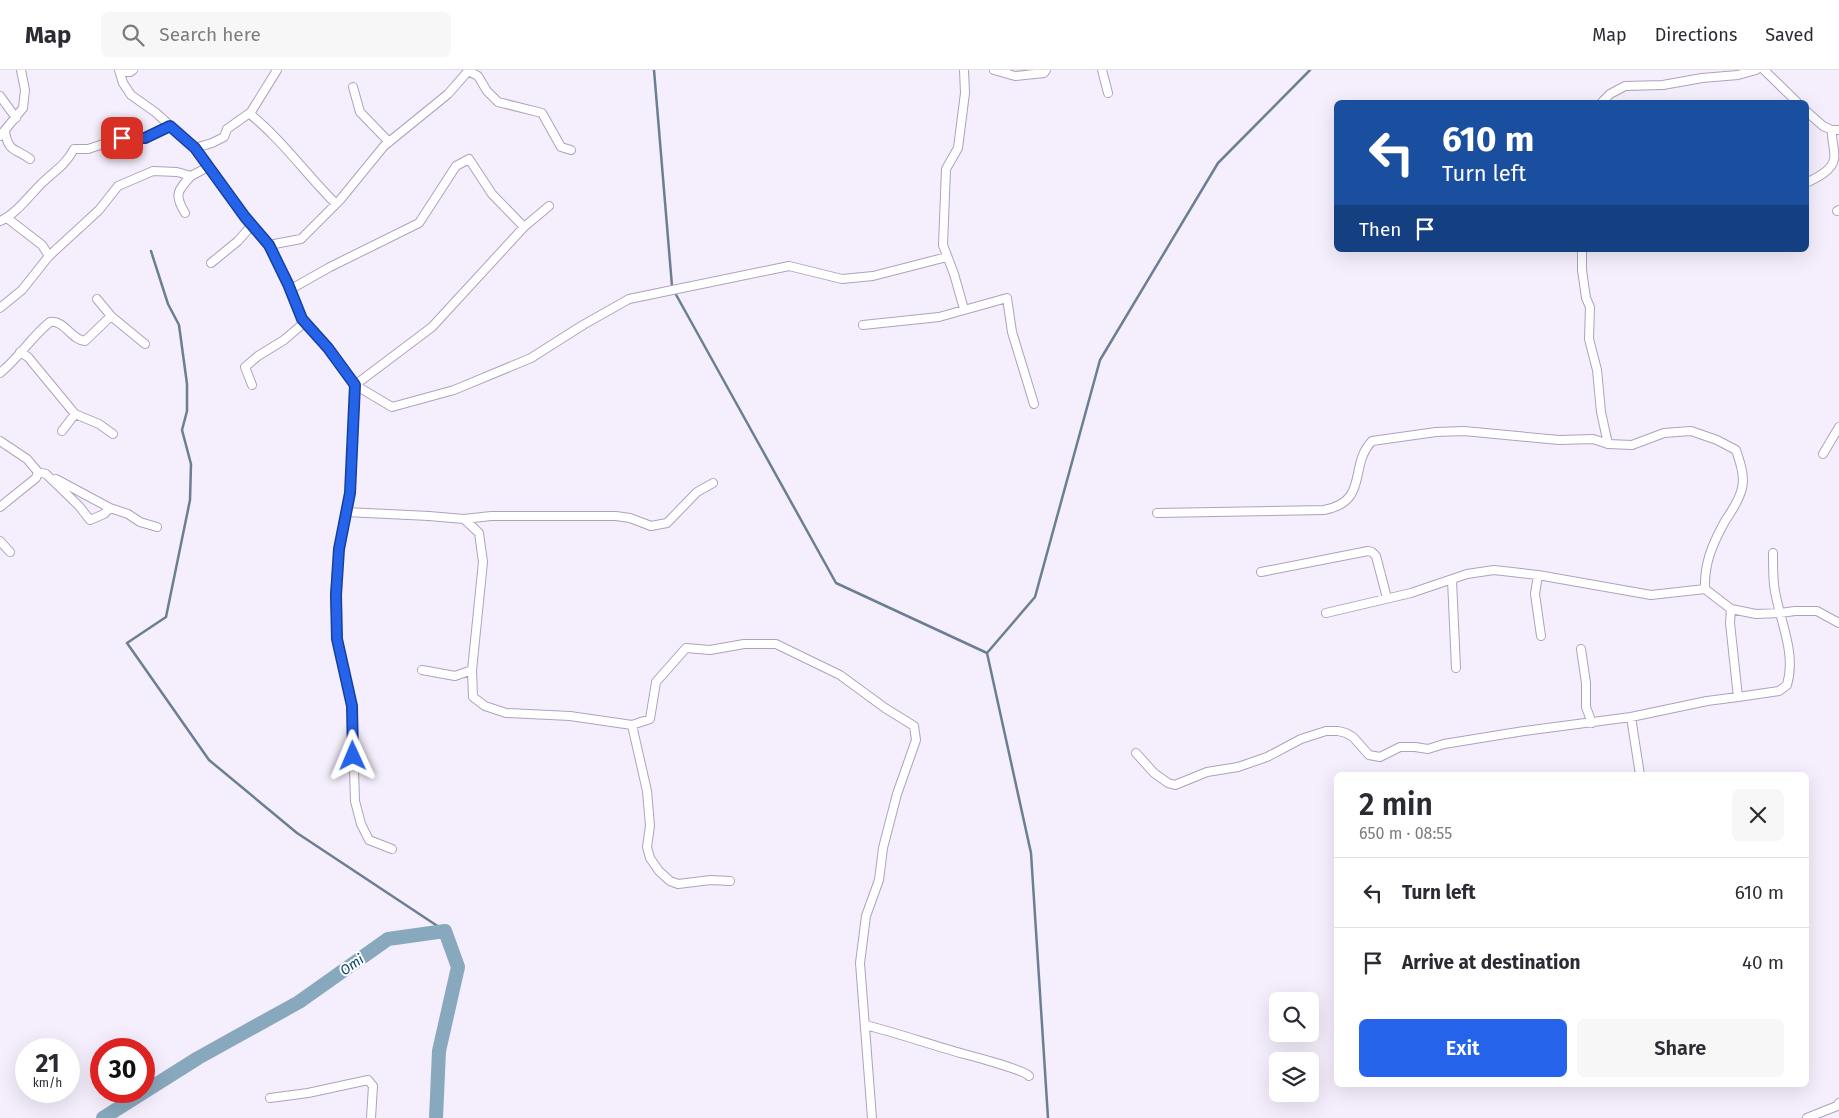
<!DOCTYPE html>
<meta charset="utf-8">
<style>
:root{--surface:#fff;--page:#f7f7f7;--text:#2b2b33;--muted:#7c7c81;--line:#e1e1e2;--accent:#2563eb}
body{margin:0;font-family:"Fira Sans",sans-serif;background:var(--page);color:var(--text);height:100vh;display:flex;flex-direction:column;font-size:19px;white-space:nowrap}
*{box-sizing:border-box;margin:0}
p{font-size:16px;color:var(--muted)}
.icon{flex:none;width:28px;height:28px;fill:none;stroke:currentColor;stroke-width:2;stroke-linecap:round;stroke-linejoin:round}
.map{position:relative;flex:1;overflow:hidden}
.side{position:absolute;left:1334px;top:702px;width:475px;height:315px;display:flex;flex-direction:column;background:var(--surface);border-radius:8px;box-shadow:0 5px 20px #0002}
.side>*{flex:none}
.top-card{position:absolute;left:1334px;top:30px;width:475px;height:152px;border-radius:8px;box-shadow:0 5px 20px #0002;background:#1a4fa0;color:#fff;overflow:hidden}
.controls{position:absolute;left:1269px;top:922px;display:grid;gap:10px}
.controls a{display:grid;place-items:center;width:50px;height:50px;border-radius:8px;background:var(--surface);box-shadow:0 5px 20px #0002;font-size:25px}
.speed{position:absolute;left:15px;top:968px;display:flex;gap:10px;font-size:25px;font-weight:700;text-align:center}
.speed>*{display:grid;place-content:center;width:65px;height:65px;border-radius:50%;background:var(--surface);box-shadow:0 5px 20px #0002;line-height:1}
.speed small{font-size:12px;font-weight:400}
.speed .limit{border:8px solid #d22;background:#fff;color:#111}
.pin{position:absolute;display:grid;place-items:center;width:42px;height:42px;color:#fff;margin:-21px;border-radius:10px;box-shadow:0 2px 8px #0006}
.me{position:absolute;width:55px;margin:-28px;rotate:359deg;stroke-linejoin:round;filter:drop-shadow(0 0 4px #0008)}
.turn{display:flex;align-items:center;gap:18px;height:105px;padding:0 25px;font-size:22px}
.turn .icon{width:65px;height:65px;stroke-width:2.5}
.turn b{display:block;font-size:35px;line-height:42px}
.then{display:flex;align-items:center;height:48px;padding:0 25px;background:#0003;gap:10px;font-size:19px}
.round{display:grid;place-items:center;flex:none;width:52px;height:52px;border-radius:8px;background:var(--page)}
.overview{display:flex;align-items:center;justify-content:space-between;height:85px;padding:0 25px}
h1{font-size:30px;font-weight:600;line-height:38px}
.action{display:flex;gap:10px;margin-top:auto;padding:10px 25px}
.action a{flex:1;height:58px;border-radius:8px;background:var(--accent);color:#fff;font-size:20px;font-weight:600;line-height:58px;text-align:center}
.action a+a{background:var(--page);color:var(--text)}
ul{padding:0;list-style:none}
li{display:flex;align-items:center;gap:15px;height:70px;padding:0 25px;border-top:1px solid var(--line)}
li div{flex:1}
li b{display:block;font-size:19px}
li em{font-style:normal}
header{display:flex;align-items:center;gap:30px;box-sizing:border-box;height:70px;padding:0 25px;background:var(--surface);border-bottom:1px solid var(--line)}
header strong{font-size:24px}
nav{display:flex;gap:28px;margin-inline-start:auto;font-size:18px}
.search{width:350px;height:45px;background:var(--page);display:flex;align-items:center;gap:12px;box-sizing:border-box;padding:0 18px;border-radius:8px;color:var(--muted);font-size:19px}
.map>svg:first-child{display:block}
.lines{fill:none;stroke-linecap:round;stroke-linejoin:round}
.stream{stroke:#6b7f92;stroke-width:2.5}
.river{stroke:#88a8bd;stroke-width:14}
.street-casing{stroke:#b1a0c0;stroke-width:10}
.street{stroke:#fff;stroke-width:8}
.route-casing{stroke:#184099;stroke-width:12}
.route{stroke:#2563eb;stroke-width:9}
.labels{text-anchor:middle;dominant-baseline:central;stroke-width:4;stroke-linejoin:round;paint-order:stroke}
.water-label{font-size:14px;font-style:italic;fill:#0b4765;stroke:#fefefe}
</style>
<header>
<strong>Map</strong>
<div class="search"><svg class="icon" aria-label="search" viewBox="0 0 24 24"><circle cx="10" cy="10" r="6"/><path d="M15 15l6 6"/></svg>Search here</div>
<nav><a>Map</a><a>Directions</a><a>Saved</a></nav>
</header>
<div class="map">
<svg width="1839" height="1048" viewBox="0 0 1839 1048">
<rect width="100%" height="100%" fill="#f5eefc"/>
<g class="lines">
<path class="stream" d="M654 0 672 216
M151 181 168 234 179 255 187 314V341L182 360 191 394 190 430 166 547 127 573 209 690 297 763 445 861
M674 221 836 513 987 583 1031 783 1048 1048
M987 583 1035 527 1100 290 1218 93 1310 0"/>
<path class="river" d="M103 1048 198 988 299 932 388 869 445 861 458 897 439 981 436 1048"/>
<defs>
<path id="street" d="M119 0 123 13 131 25 155 42 195 78 212 73 224 67 227 59 251 42 277 0
M964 0 965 23 958 78 946 99 943 175 954 204 964 239
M994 0 1015 6 1044 3 1046 0
M1102 0 1108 23
M1764 0 1797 32
M468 1 478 6 487 21 498 32 542 43 561 77 571 80
M120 2H130L133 0
M353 17 360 42 389 72
M0 26 16 48
M1602 32 1610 24 1625 16 1663 15 1702 8 1738 5 1756 0
M1806 41 1823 56 1832 60
M250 44C282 70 307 105 336 134
M5 61C8 83 16 78 30 89
M0 66 23 38 25 20 21 0
M195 78 245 147 269 175 288 214 302 249 328 278 355 315 392 337 454 320 531 288 583 255 629 229 789 196 842 209 873 206 947 187
M1806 113C1816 108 1832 101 1834 89 1836 81 1831 71 1832 60H1839
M1837 141 1839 140
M185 143C174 125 177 121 191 106
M7 148 42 175 49 186
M0 151C15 145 30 125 41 114 54 101 65 96 74 79H88L122 68H145L170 56
M269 175 301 169 340 130 384 76 448 24 469 0
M1582 180V200L1586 228 1590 237 1589 269 1597 300 1601 342 1608 374
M211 193 238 171 252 155
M291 219 330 197 419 153 456 96 469 89 492 124 524 157
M97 229 111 246
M0 238 22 220 49 186 99 140 118 116 153 101 177 102 191 106 208 97
M863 255 939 247 1007 228 1012 262 1034 334
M20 282 28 287 75 344 99 354 113 364
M0 303C19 288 31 267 50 252 65 250 71 270 85 271L111 246 145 274
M252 315 245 297 258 286 284 270 305 252
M62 361 75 344
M0 371 27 389 38 402 36 408 0 437
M1823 384 1839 357
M38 402 46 404 79 436 90 450 104 444 110 438 128 444 140 452 157 457
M56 409 110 438
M346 442 429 446 464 449 479 463 483 492 472 600 473 627 485 636 506 643 570 646 632 655 650 649 656 612 686 578 710 580 744 574H776L840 605 885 638 914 656 916 670 897 724 883 778 879 810 866 846 860 893 872 1048
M1157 443 1324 440C1370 431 1348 396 1372 371L1436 362 1464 361 1559 370 1593 369 1608 374 1632 375 1664 363 1691 361 1717 370 1736 380C1740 392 1745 406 1742 418 1739 432 1731 441 1724 453 1712 475 1704 494 1705 519L1731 539 1756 544 1780 543 1795 541H1817L1839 553
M464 449 491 446H616L630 448 651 456 667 453 697 422 713 413
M0 471 10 482
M1261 502 1368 481 1372 482 1376 486 1387 528
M1538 505 1535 524 1541 566
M1452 510 1456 598
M1326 543 1411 523 1467 504 1494 500 1538 505 1651 525 1705 519
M1581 579 1586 613V637L1592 653
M422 600 455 606 472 600
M1738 627 1779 621 1787 615C1797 581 1778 548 1774 515 1773 504 1773 493 1773 483
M1631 647 1640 705
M632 655 647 721 650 756 647 777 650 788 659 801 670 811 678 814 711 810 730 811
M1136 683 1154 703 1168 713 1175 715 1207 702 1238 697 1267 687 1301 669 1326 661H1338L1346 663 1353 667 1369 685 1380 687 1400 677H1415L1428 679 1444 674 1524 661 1631 647 1707 631 1738 627 1730 553 1731 539
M392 779 369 770 361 754 355 731 352 636 337 569 335 525 339 479 350 423 355 315 432 257 524 157 549 136
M865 955C898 963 931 975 964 984 976 987 1024 1000 1029 1006
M270 1028 308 1023 368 1010 373 1016 371 1048
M1807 1048 1837 1036 1839 1033"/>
</defs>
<use href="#street" class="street-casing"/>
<use href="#street" class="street"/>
</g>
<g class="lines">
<defs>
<path id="route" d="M122 68H145L170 56 195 78 245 147 269 175 288 214 302 249 328 278 355 315 350 423 339 479 336 525 337 569 352 636 353 686"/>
</defs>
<use href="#route" class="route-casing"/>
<use href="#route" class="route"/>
</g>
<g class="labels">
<g class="water-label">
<text transform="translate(352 895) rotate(-35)">Omi</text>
</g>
</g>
</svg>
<div class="controls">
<a><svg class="icon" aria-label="search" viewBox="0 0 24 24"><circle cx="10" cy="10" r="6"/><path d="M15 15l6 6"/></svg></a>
<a><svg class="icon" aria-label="layers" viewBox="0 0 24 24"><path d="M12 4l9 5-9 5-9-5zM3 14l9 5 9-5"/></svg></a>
</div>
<div class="speed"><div>21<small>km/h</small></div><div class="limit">30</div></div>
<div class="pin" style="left:122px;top:68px;background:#d93025"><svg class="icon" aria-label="arrive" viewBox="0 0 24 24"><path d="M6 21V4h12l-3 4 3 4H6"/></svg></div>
<svg class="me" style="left:353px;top:686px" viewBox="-20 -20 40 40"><path d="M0-17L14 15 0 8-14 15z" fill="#2563eb" stroke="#fff" stroke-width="4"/></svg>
<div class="top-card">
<div class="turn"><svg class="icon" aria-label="left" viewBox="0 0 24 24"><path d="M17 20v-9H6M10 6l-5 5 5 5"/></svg><div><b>610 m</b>Turn left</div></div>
<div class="then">Then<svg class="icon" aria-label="arrive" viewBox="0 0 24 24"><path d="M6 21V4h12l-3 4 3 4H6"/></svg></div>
</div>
<section class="side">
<div class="overview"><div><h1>2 min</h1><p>650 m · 08:55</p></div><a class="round"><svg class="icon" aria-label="close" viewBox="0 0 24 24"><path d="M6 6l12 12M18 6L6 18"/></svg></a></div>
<ul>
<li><svg class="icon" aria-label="left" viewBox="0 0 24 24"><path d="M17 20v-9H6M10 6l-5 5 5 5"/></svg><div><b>Turn left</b></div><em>610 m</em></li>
<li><svg class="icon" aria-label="arrive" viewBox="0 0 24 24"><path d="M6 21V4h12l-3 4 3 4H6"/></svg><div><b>Arrive at destination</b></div><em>40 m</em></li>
</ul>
<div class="action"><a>Exit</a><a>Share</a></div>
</section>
</div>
